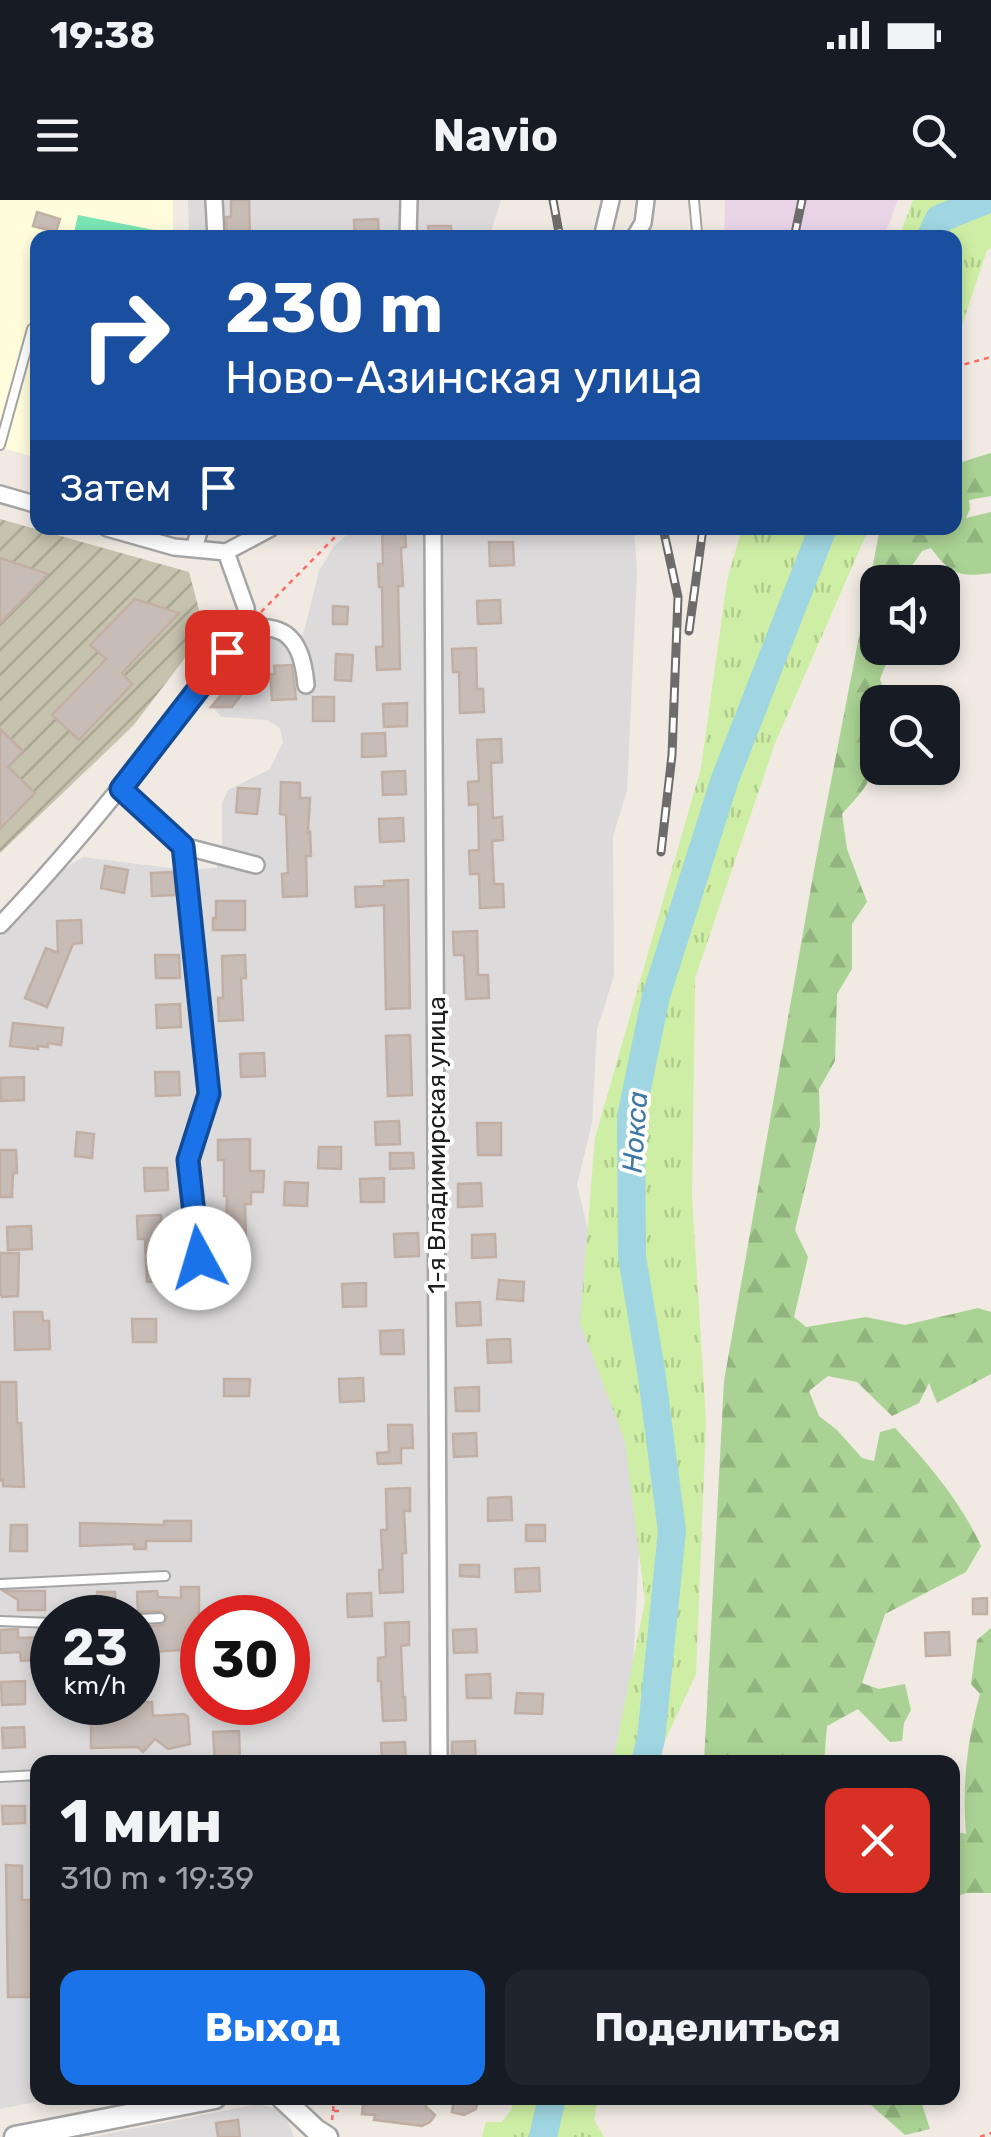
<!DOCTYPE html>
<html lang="ru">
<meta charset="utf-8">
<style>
:root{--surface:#171b24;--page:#20242c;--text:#f1f3f6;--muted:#9ea1a6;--accent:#1a73e8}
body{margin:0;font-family:Rubik,sans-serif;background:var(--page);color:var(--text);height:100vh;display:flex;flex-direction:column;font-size:38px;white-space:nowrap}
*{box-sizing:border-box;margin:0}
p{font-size:32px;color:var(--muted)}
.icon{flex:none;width:55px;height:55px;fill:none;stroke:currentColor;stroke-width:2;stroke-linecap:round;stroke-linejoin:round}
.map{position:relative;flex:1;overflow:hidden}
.drawer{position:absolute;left:30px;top:1555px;width:930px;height:350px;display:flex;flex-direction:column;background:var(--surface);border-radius:20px;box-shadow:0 5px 15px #0003}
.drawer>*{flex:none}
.guide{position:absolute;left:30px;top:30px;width:932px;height:305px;border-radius:20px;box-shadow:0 5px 15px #0003;background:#1a4fa0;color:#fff;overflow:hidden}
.fabs{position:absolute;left:860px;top:365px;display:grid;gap:20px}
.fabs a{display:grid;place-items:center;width:100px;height:100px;border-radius:20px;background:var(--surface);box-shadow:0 5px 15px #0003;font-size:50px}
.speed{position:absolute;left:30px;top:1395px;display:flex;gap:20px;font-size:50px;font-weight:700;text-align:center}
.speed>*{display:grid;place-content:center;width:130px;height:130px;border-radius:50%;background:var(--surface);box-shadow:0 5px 15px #0003;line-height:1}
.speed small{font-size:25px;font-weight:400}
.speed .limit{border:15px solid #d22;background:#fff;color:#111}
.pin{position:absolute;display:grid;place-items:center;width:85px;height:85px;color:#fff;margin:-42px;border-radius:20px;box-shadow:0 5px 15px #0006}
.me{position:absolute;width:110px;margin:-55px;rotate:354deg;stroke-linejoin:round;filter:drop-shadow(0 0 8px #0008)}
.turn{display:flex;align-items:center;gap:35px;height:210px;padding:0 30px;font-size:45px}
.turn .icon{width:130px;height:130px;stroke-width:2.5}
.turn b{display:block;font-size:70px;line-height:85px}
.then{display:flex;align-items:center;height:95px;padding:0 30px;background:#0003;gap:20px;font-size:38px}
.round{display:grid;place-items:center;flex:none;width:105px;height:105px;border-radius:20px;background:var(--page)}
.head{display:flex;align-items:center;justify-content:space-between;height:170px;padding:0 30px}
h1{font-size:60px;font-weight:700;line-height:75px}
.cta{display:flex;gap:20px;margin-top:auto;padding:20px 30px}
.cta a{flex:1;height:115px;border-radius:20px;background:var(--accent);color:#fff;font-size:40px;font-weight:700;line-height:115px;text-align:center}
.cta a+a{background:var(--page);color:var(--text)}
.status{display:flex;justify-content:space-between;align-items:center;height:70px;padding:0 50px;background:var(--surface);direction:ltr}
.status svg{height:28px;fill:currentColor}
header{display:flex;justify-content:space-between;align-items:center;height:130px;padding:0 30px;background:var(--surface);font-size:45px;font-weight:700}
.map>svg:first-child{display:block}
.residential{fill:#dcdadb;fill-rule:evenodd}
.industrial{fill:#e9d4e7}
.education{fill:#fffddc}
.construction{fill:url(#construction-furrows)}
.grass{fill:url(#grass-tufts)}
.forest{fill:url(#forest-firs)}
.pitch{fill:#7ae5b5}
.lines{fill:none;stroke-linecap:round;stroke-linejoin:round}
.river{stroke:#9fd6e1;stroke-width:28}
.building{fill:#c8bcb6;stroke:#c2afa4;stroke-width:2.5}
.service-casing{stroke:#a5a5a5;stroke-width:12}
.minor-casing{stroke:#a5a5a5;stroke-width:20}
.tertiary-casing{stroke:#a5a5a5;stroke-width:25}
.path{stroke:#ff6a64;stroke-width:2.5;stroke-dasharray:5 5;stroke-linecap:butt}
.service{stroke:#fff;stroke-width:8}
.minor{stroke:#fff;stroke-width:15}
.tertiary{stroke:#fff;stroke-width:20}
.rail-casing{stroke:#6c6c6c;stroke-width:9}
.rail{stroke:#fff;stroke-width:5;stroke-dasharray:15;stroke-linecap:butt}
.route-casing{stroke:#114b97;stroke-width:25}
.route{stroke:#1a73e8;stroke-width:18}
.labels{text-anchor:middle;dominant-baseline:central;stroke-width:8;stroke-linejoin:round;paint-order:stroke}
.street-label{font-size:25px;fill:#1e1e1e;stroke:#fff}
.water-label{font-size:28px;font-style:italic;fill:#3e78a4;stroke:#fff}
</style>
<div class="status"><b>19:38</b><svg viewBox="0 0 49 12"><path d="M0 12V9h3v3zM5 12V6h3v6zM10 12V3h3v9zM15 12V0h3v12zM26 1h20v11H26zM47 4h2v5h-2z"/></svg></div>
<header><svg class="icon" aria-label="menu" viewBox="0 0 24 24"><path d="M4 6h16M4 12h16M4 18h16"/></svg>Navio<svg class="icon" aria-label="search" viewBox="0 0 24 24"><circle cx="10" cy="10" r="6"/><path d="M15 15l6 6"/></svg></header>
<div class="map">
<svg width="991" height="1937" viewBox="0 0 991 1937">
<defs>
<pattern id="construction-furrows" width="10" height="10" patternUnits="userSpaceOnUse" patternTransform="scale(2.5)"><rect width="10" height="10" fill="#c5c3ad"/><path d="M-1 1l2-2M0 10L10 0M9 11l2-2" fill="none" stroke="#a9a794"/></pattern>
<pattern id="grass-tufts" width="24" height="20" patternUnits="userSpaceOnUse" patternTransform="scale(2.5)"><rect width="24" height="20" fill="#cdeea4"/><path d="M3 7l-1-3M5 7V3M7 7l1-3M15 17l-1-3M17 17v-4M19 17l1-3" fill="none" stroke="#b0cc8d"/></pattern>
<pattern id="forest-firs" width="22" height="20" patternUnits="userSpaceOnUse" patternTransform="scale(2.5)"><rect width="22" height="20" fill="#aad294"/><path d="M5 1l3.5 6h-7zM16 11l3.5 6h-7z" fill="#92b47f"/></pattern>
</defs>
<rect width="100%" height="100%" fill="#f0eae3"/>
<path class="residential" d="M188 0H501L489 38 189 37Z
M355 328H634L637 371 627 591 613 636 614 776 597 829 592 923 577 985 607 1107 623 1225 641 1314 631 1503 614 1562H38V1898H55L0 1909V737L28 708 57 673 83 657 185 670 217 668 222 647V603L228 590 270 569 283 542 280 528 267 520 221 517 212 505 259 434 303 435 319 371 334 346ZM52 1418H138V1502H52ZM202 1418H288V1502H202Z
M259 1904 284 1911 294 1937H91Z"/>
<path class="industrial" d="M725 0H898L884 37 724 38Z"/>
<path class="education" d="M0 0H173V37L38 38 37 258 0 247Z"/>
<path class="construction" d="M0 319 189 372 205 432 133 526 0 653Z"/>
<path class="grass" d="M913 0H991V48L987 50 955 146V38L899 37Z
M742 328H869L775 543 695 778 692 997 706 1221 696 1474 655 1562H613L645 1401 625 1241 580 1123 595 938 701 568 727 381Z
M511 1898H598L594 1920 604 1937H482L486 1922H502L512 1908Z"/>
<path class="forest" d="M991 253V296L969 300 970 309 966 318 991 312V373C959 378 949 373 931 348L922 351 901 382H878V448H892L880 479 888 502H878L877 523 871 531C873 580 875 578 842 614L847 649 867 702 852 724V769L837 794 835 861 819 889 820 926 795 1030 808 1057 794 1117 806 1127 866 1117 905 1125 978 1108 991 1112V1174L937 1203 929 1183 919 1203 892 1216 857 1182 828 1176 809 1191 819 1216 837 1230 862 1258 874 1261 880 1232 895 1228C928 1263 961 1302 981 1346L966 1372 885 1414 862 1483 879 1489 905 1484 911 1510 904 1523 902 1541 890 1542 858 1509 827 1526 824 1562H704L724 1181 816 659 880 328H955V264Z
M991 1428V1693H966L953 1698V1631L966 1634C962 1583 967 1542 980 1494L971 1484 977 1440Z
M863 1898H920L930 1929 905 1935Z"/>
<path class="pitch" d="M78 15 164 32 163 37H73Z"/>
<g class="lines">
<path class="river" d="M930 38 939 19 986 0
M645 1562 651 1539 672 1331 651 1170 632 1057 631 917 656 796 725 579 823 328
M543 1937 552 1898"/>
</g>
<path class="building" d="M231 0H249L250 38H227L226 17H231Z
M37 12 60 19 56 32 33 26Z
M378 19 379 38H355L354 20Z
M428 26H451L452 38H429Z
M382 328H405L406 347 401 348 403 386H398L400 469 377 470 376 447H383L382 387H379L378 364H383Z
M489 342H513L514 365 490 366Z
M0 358 48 374 0 423Z
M135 399 179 413 122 473 132 484 79 540 52 515 106 459 90 445Z
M500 400 501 423 478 424 477 401Z
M333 406 348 407 347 424H333Z
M476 448 477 489H483L484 512 460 513 459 472H453L452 449Z
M336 454 353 455 351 481 335 480Z
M292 465 296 499 272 500 270 474H275L274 466Z
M245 467 256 475 232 507H211Z
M313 497H334V521H313Z
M407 503V526L384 527 383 504Z
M0 529 23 551 8 567 35 593 0 629Z
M385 533 386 556 362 557V534Z
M501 539 502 562 491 563 493 618 502 617 503 640 492 641 494 684H503L504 707 480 708 479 674H470L469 651 479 650 478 604 469 605 468 582 479 581 477 540Z
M405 571 406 594 383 595 382 572Z
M281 582 300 583V598H310L308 633 310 632 311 656H306L307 696 283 697 282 674 288 673 286 615 280 614Z
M238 588 260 589 257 614 236 612Z
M403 618 404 641 380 642 379 619Z
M105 666 128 670 124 693 101 688Z
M174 672 176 695 152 696 151 673Z
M408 680 410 808 386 809 384 705 356 707 355 687 384 686V681Z
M216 701H245V730H213V718H216Z
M81 720 82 743 73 744 47 807 25 798 46 748 58 753 57 721Z
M477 731 478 775H488L489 798 466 799 464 755H454L453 732Z
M155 755H179L180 778H156Z
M245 755 246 778H241L243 820 219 821 218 798H223L222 756Z
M180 804 181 827 157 828 156 805Z
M13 823 63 828 61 845 48 843V847L38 846V849L10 846Z
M410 835 412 895 388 896 386 836Z
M264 853 265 876 241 877 240 854Z
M155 872H179L180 895 156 896Z
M24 877V900L1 901 0 878Z
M399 921 400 944 376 945 375 922Z
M477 923H501V955H478Z
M77 932 94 934 92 958 75 956Z
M250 939V971H264L263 992H251V1004H245L246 1040 223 1041 222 1024H226L227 996H224V960H218V940Z
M319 947H341V969L318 968Z
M0 950H16L17 973H13L12 997H0Z
M390 953H413L414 968 390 969Z
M144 968H167L168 990 145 991Z
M384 978V1002H361L360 979Z
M285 982 308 983 307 1006 284 1005Z
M481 983 482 1006 458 1007V984Z
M161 1015 162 1058H170V1081L147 1082 145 1039H138L137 1016Z
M31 1026 32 1049 8 1050 7 1027Z
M418 1033 419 1056 395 1057 394 1034Z
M495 1034 496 1057 472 1058V1035Z
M0 1053H19L18 1096 2 1097 0 1093Z
M499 1080 524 1082 523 1101 497 1099Z
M366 1083V1106L343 1107 342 1084Z
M480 1102 481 1125 457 1126 456 1103Z
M14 1112H42L43 1121H49L50 1149 15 1150Z
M132 1119H156V1142H133Z
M403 1130 404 1154H381L380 1131Z
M510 1139 511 1162 488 1163 487 1140Z
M363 1178 364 1201 340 1202 339 1179Z
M224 1179H250L249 1196H224Z
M0 1182H16L17 1223H21L24 1287 3 1286V1280L0 1281Z
M479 1187V1211H456L455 1188Z
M388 1225H412L413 1248H401V1263L378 1264 377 1253 389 1252Z
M476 1233 477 1256 454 1257 453 1234Z
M410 1288V1311H404L406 1353H402L403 1392 380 1393 379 1370H383L381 1330H387L386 1289Z
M511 1297 512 1320 488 1321V1298Z
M164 1321H191V1341H146V1349H134V1344L80 1346V1323L164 1325Z
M11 1325H27V1351H10Z
M526 1325H545V1341H526Z
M460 1365H479V1377L460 1376Z
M539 1368 540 1391 516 1392 515 1369Z
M181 1387H199V1449L148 1452V1426L163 1425 167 1417 161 1411 138 1412 137 1392 157 1391 158 1397 181 1398Z
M4 1391H45V1410H18V1400Z
M97 1392H115L116 1414H98Z
M371 1393 372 1416 348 1417 347 1394Z
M987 1398V1414H973V1399Z
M409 1422V1445L401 1446 403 1497H405L406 1520 383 1521 381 1481H378V1458L386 1457 385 1423Z
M18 1429V1438L47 1437 48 1459 21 1461 20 1452 0 1453V1430Z
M476 1429 477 1452 454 1453 453 1430Z
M949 1432 950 1455 926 1456 925 1433Z
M490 1474 491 1498H467L466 1475Z
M25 1481V1504L2 1505 1 1482Z
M517 1493 543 1494 542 1514 515 1513Z
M91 1502H152L153 1516 184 1514 188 1517 190 1544 168 1549 155 1539 143 1552 138 1547 91 1548Z
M24 1527 25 1547 3 1548 2 1528Z
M239 1531 240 1562H215L213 1532Z
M475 1541 476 1562H452V1542Z
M405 1542 406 1562H382L381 1543Z
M2 1606H25V1623L3 1624Z
M6 1665 22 1666V1700H38V1715H34V1720H31L33 1794H31V1797H8Z
M378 1898 426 1902V1907L435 1915 430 1922 422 1926 374 1920 375 1915 362 1914 363 1903 377 1904Z
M454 1898H478L476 1909 464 1915 452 1912Z
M238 1920 240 1937H218L216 1923Z"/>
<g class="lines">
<defs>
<path id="service" d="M694 0 697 32 695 38
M0 245 32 129
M0 1384 165 1376
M138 1419 160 1418
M0 1421 52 1423
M0 1577 38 1575"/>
<path id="minor" d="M214 0 216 38
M408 38 409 0
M602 38 611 0
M634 38 643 23 646 0
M0 294 38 305
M107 328 174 347 226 352
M433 328 439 1562
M194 349 200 328
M226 352 271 328
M248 425C257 428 265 427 274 429 299 435 304 463 306 485
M121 589 183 646 209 894 189 960 199 1058
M183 646 256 665
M0 725C90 631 168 528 248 425L246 408 226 352"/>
<path id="tertiary" d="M282 1898 316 1930 327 1937
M15 1937 215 1898"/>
</defs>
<use href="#service" class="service-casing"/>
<use href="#minor" class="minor-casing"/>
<use href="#tertiary" class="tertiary-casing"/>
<path class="path" d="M955 167 991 157
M261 412 344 328
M333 1911 334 1898
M332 1920 333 1911H342
M980 1937 991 1933"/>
<use href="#service" class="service"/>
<use href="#minor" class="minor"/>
<use href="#tertiary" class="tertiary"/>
<defs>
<path id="rail" d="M553 0 560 38
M794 38 802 0
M689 431 703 328
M661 652 672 555 678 397 663 328"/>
</defs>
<use href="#rail" class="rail-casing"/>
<use href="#rail" class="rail"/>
</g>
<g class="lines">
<defs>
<path id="route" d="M199 1058 188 960 209 894 183 646 121 589 227 452"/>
</defs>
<use href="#route" class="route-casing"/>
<use href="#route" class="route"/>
</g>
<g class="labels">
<g class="street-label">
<text transform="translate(436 945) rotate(-90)">1-я Владимирская улица</text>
</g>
<g class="water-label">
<text transform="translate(635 932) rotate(-86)">Нокса</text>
</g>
</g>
</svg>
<div class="fabs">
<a><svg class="icon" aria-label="sound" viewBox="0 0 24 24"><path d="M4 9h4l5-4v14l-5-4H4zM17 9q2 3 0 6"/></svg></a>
<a><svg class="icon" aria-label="search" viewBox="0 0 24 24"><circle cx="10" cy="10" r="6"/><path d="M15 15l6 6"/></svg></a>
</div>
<div class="speed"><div>23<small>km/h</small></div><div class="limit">30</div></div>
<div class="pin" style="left:227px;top:452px;background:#d93025"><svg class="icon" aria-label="arrive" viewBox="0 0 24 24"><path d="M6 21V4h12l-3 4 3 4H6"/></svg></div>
<svg class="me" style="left:199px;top:1058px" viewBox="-20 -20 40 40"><circle r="19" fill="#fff"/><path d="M0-13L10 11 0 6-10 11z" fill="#1a73e8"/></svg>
<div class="guide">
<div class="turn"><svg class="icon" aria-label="right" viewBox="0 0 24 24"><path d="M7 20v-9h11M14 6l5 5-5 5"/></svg><div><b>230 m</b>Ново-Азинская улица</div></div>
<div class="then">Затем<svg class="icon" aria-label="arrive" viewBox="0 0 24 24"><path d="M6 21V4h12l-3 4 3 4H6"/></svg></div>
</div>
<section class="drawer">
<div class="head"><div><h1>1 мин</h1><p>310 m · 19:39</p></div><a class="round" style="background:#d93025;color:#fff"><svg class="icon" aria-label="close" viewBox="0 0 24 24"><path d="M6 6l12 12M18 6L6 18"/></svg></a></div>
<div class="cta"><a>Выход</a><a>Поделиться</a></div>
</section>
</div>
